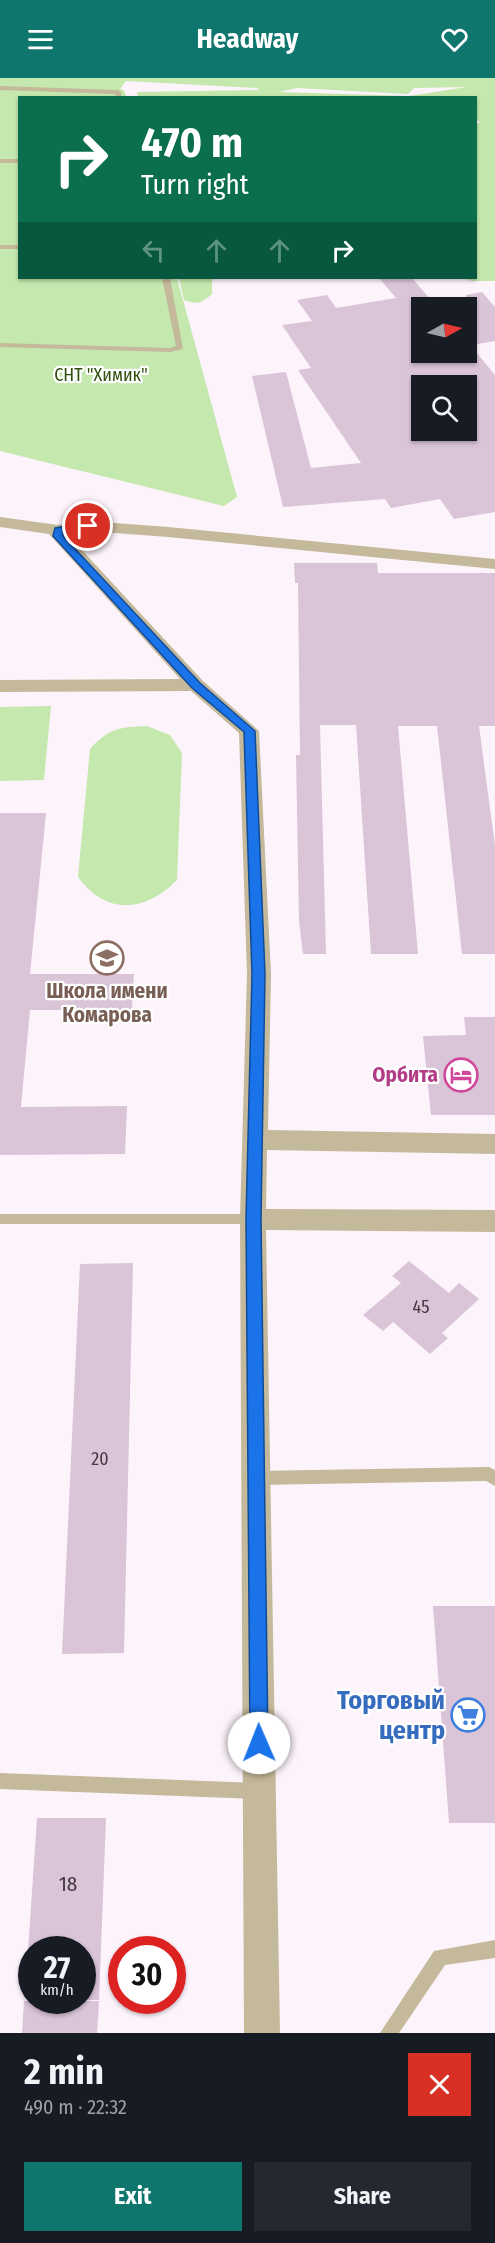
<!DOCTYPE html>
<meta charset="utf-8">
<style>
:root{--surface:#171b24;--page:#242831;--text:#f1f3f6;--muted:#9ea1a6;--accent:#0f766e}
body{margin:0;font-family:"Fira Sans Condensed",sans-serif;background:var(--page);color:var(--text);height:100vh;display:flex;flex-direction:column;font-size:22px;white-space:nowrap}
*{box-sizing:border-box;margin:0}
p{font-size:20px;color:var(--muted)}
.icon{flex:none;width:33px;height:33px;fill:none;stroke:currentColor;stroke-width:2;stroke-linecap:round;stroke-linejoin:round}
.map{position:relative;height:1955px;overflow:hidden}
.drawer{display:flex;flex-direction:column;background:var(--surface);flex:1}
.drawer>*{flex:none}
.banner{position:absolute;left:18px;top:18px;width:459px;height:183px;border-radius:0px;box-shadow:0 2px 4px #0004;background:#0b6e4f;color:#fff;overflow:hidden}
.needle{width:39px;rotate:82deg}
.fabs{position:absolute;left:411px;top:219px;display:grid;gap:12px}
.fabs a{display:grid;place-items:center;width:66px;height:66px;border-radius:0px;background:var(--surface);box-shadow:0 2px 4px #0004;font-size:30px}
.speed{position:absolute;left:18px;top:1858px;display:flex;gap:12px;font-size:30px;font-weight:700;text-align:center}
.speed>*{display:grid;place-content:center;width:78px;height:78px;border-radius:50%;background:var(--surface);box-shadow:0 2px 4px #0004;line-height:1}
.speed small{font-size:15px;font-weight:400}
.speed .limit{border:9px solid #d22;background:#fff;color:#111}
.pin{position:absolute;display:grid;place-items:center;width:51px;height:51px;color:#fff;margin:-26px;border:3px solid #fff;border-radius:50%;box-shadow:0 2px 6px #0007}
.me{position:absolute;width:66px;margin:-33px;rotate:359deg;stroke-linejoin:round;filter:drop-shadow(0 0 4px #0008)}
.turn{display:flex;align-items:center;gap:21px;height:126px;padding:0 24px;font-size:27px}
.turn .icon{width:78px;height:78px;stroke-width:2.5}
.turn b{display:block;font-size:42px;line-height:51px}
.lanes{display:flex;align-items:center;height:57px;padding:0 24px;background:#0003;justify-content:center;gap:30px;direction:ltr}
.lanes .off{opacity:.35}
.round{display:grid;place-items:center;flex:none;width:63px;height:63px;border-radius:0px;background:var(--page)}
.head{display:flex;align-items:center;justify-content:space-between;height:102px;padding:0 24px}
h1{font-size:36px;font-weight:700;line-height:45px}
.cta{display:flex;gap:12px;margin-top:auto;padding:12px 24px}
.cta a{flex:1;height:69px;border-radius:0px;background:var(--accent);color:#fff;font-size:24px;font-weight:700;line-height:69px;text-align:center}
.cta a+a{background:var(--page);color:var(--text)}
header{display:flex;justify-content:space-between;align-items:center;height:78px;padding:0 24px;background:var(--accent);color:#fff;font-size:27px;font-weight:700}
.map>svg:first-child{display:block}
.green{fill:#c4e8ad;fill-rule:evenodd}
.building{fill:#dac4d8;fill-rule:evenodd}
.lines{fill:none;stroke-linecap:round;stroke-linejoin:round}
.lane{fill:#c4b99a;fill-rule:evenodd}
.street{fill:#c4b99a;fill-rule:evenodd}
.route{fill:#1a73e8;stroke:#114b97;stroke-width:1.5}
.labels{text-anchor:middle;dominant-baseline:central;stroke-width:4.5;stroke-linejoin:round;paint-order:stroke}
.far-park-label{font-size:18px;fill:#2d4f0a;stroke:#fff}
.number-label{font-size:18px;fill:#423841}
.education-label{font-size:21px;font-weight:bold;fill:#785e54;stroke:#fff}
.hotel-label{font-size:21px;font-weight:bold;fill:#b23c85;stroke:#fff;text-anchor:end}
.near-number-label{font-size:21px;fill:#423841}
.near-shop-label{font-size:26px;font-weight:bold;fill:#366cbe;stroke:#fff;text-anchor:end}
</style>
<header><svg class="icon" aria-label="menu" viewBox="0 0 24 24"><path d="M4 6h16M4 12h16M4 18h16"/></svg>Headway<svg class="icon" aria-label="heart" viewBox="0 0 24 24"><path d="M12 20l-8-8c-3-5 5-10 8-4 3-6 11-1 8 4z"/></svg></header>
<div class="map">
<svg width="495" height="1955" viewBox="0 0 495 1955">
<rect width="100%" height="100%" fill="#fdf3fb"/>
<path class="green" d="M0 0H495V203H472L463 200H476V46L480 44 476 41V20L138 19 137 14 259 12 257 10 126 3 120 11 124 12 126 19 20 20V200H177L237 419 224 428 0 373ZM467 9 409 18 279 14 297 10 408 16 414 10Z
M179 200H212V216C202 225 196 227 184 222Z
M51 628 44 702 0 703V629Z
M147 648 170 657 182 675 177 802C146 834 106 838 78 799L90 671C109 650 120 649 147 648Z"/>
<path class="building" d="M379 200H412L438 230H422V274H476L495 297V434L454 441 440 421 391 430 385 421 283 429 252 298 286 294 311 390 361 385 298 292 311 290 282 247 312 243 297 222 327 217 336 230 396 220ZM422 308H466V352H422Z
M482 214 495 229V263L466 268V217Z
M294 485H377L378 495H495V648H479L495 768V876H462L437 648H398L418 876H371L356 647H320L326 876H303L299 843 296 677H300L298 505H295Z
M0 735H46L30 896H134L132 932H30L21 1029 127 1028 125 1076 0 1077Z
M464 939H495V1037H431L423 958 466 957Z
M409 1183 449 1215 459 1205 479 1221 442 1255 448 1260 430 1276 393 1244 383 1253 363 1237 401 1205 392 1198Z
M133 1185 124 1575 62 1576 80 1186Z
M433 1528H495V1745H449Z
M37 1740H106L99 1922H82V1872H28Z
M24 1923H99L97 1955H22Z"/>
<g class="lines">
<path class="lane" d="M0 8 118 12 121 14 122 20H116L115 16 0 12Z
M0 81H20V85H0Z
M0 167H20V171H0Z
M162 200H170L183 271 170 274 0 269V265L170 270 176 268Z
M0 1136H253L258 1137 259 1141 258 1145 253 1146H0Z
M489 1389 495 1392V1408L486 1403 256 1407 251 1405 249 1400 251 1395 256 1393Z
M0 1695 258 1705 264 1707 266 1713 264 1719 258 1721 0 1711Z
M495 1862V1880L445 1887 399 1955H380L434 1873Z"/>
<path class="street" d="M0 439 58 447 88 443 168 449 495 481V491L168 459 88 453 67 456 203 603 259 653 271 896 268 1052 495 1056V1076L267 1072 266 1131 495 1132V1154L266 1152 280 1955H244L240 1141 247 896 239 655 191 613 0 614V602L180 601 49 456 0 449Z"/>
</g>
<path class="route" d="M88 445H91V450L63 454V458L200 605 255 653 265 896 261 1141 268 1665 265 1672 259 1674 252 1672 250 1665 246 1141 252 896 244 654 192 610 53 458 55 450Z"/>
<defs>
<symbol id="school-ring" viewBox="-11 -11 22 22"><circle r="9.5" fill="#fff" stroke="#8d6e63" stroke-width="1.5"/><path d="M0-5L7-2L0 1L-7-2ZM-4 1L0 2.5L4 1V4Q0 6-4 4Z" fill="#8d6e63"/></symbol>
<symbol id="hotel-ring" viewBox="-11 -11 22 22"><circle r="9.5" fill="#fff" stroke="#d1479c" stroke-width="1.5"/><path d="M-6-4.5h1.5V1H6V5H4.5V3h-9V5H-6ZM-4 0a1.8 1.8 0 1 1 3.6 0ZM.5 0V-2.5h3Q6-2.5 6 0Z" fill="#d1479c"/></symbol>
<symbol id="supermarket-ring" viewBox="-11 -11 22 22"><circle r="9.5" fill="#fff" stroke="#3f7fe0" stroke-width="1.5"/><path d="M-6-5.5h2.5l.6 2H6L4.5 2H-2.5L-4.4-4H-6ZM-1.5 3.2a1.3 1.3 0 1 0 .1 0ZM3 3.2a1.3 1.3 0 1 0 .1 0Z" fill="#3f7fe0"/></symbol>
</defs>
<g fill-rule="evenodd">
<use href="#school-ring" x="88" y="861" width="38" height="38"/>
<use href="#hotel-ring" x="442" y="978" width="38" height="38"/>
<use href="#supermarket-ring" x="449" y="1618" width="38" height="38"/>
</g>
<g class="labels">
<g class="far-park-label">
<text x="101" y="297">СНТ "Химик"</text>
</g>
<g class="number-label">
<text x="421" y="1229">45</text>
<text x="100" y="1381">20</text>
</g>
<g class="education-label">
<text x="107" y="913">Школа имени<tspan x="107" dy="24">Комарова</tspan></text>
</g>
<g class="hotel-label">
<text x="438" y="997">Орбита</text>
</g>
<g class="near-number-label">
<text x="68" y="1806">18</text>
</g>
<g class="near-shop-label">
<text x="445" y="1622">Торговый<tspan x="445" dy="30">центр</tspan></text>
</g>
</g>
</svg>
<div class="fabs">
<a><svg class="needle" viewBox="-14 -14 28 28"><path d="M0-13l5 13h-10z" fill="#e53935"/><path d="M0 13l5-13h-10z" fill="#9ea1a6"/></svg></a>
<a><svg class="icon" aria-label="search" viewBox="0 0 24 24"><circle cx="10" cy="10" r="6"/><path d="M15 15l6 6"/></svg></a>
</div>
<div class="speed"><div>27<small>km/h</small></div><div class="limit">30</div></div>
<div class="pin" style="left:88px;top:448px;background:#d93025"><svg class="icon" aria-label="arrive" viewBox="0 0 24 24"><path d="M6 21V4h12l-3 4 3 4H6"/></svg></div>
<svg class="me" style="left:259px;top:1665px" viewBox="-20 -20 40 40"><circle r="19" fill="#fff"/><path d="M0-13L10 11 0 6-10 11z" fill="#1a73e8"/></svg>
<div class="banner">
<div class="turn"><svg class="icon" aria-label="right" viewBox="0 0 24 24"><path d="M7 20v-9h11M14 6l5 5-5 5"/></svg><div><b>470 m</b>Turn right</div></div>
<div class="lanes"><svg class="icon off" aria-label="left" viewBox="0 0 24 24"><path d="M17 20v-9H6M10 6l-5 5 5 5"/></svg><svg class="icon off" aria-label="ahead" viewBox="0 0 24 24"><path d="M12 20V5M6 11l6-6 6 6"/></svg><svg class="icon off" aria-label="ahead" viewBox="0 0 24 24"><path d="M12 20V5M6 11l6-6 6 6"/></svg><svg class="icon" aria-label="right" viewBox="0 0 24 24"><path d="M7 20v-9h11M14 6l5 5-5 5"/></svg></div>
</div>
</div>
<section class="drawer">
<div class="head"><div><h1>2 min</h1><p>490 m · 22:32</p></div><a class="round" style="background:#d93025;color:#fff"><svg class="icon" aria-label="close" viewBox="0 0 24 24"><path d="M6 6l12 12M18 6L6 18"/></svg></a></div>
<div class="cta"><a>Exit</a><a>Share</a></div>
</section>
